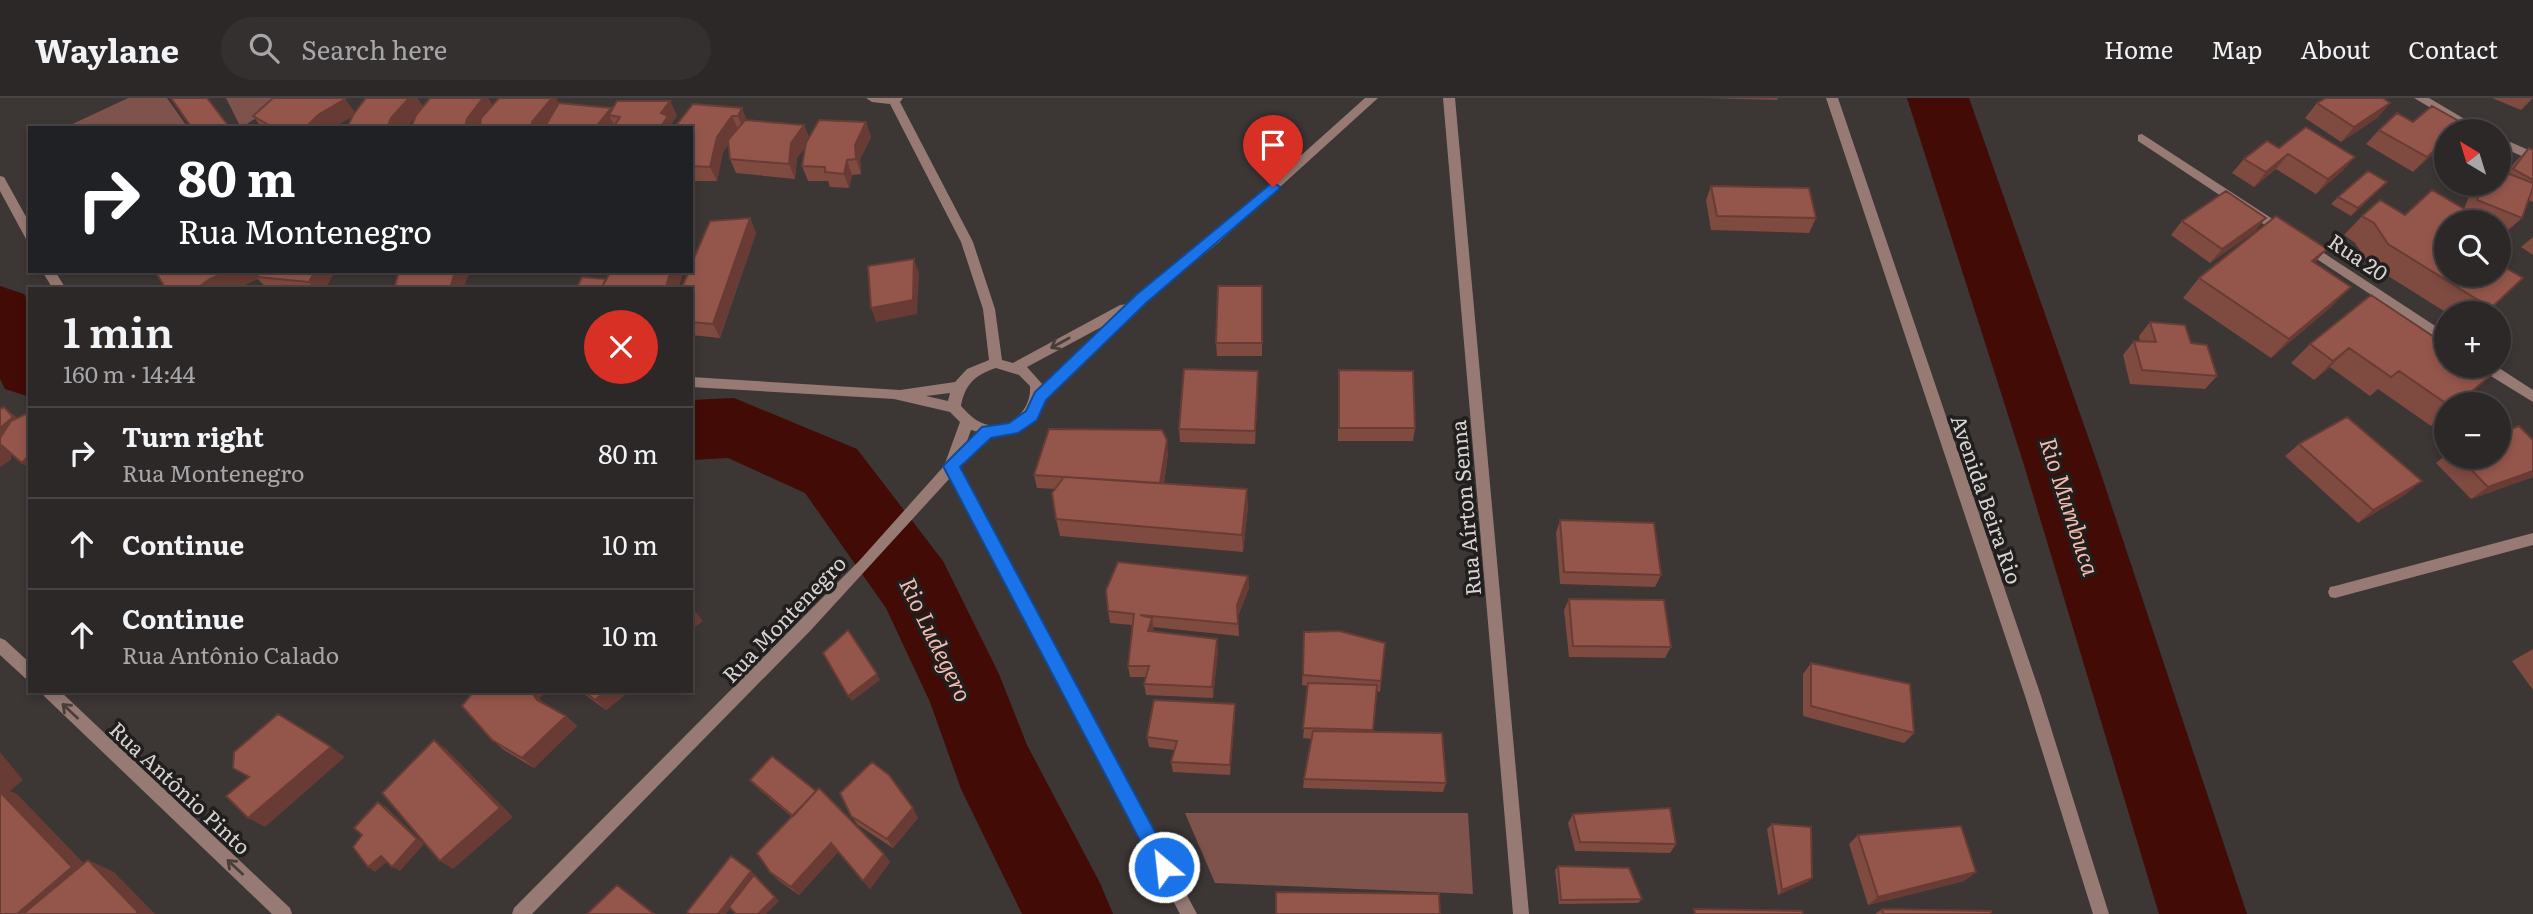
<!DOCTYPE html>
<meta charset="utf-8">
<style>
:root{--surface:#2d2828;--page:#353030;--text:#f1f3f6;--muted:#a7a6a8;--line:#484445}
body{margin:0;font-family:Literata,serif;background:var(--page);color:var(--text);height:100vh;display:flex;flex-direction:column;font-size:26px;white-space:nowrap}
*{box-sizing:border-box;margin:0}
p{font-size:23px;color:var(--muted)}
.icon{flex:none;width:38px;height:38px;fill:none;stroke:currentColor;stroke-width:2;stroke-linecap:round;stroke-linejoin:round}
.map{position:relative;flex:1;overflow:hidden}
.drawer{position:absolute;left:28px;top:189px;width:665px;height:406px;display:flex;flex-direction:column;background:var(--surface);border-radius:0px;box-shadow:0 4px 10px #0003,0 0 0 2px var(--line)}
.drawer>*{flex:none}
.banner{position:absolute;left:28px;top:28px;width:665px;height:147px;border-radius:0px;box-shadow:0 4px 10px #0003,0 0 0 2px var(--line);background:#202124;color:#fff;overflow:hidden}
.needle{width:46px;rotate:322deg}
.controls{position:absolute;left:2434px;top:21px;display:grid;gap:14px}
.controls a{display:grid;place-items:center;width:77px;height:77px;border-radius:50%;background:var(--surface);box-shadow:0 4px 10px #0003,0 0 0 2px var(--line);font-size:35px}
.pin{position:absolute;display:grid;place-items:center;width:60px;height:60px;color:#fff;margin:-72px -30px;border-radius:50% 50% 50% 0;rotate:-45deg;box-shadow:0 0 7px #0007}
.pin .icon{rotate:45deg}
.me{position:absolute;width:77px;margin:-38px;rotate:332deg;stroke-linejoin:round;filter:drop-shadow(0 0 5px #0008)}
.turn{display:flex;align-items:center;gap:24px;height:147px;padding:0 35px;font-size:32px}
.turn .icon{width:91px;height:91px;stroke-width:2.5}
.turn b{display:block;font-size:49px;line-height:60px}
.round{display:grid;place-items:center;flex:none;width:74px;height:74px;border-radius:37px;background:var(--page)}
.head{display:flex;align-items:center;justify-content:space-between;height:119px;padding:0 35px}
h1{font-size:42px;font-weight:600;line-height:52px}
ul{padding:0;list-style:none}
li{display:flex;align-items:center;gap:21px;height:91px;padding:0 35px;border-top:2px solid var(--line)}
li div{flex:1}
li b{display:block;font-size:26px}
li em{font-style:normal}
header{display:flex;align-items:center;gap:42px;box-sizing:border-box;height:98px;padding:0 35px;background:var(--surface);border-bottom:2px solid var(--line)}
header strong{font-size:33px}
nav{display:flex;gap:38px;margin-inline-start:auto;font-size:24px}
.search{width:490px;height:63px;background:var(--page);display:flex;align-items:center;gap:18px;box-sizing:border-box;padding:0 24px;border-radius:38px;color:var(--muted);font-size:26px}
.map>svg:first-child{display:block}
.green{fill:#7d534b}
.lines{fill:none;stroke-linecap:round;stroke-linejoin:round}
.river{fill:#420b05;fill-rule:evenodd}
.street{fill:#977a74;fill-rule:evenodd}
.wall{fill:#7f4a40}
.shaded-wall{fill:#683c34}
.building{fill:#94564b;stroke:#683c34;stroke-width:2}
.oneway{stroke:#4a3e3c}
.route{fill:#1a73e8;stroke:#114b97;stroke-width:2}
.labels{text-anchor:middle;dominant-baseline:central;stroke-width:7;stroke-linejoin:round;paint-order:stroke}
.street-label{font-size:21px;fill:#d7d3d2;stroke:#211e1e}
.water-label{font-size:23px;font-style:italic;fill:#f3baaf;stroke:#211e1e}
</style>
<header>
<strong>Waylane</strong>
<div class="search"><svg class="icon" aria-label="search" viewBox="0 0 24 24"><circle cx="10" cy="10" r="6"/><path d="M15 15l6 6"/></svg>Search here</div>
<nav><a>Home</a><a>Map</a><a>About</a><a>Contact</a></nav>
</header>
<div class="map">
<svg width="2533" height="816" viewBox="0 0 2533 816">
<rect width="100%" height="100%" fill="#3c3635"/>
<path class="green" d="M128 0H167L188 30H64Z
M226 0H286L241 30Z
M1185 715H1468L1473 796 1215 785Z"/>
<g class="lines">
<path class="river" d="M1907 0H1969L2098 367 2247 816H2159L2024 367Z
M0 188 24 196 30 206V299L5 291 0 281Z
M734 300 857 351 943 463 999 576 1027 647 1100 785 1113 816H1022L961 691 930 604 886 510 805 395 728 360 691 362V302Z"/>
<path class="street" d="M866 0H903L900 4 973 144 995 211 1002 262 1013 265 1120 207 1128 206 1210 139 1365 0H1378L1218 145 1145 204 1044 302 1034 321 1019 332 992 338 959 371 1197 816H1180L950 380 811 532 532 816H512L514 810 859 463 944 368 960 324 950 314 894 301 691 289V279L900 292 955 284 967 271 989 262 983 211 961 144 890 6 872 4ZM1107 226 1043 287 1027 269ZM996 270 1019 277 1030 288C1032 316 1003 337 978 323 972 320 966 313 961 308 965 286 975 277 996 270ZM950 295 948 303 926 298ZM971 332 978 334 966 346Z
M1443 0H1455L1529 816H1513Z
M1826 0H1838L2041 598 2109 816H2093L2025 598Z
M2414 0H2429L2485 33H2470Z
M2142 36 2288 131 2290 134 2288 137H2280L2138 43V37Z
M2499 39 2533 54V63L2499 48Z
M0 78 4 79 30 126V143L26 141 0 93Z
M2307 144 2446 235V246L2303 152 2301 149Z
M42 173H55L66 191H53Z
M2479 268H2496L2533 292V304L2481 272Z
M2533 435V447L2335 500 2330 499 2328 494 2330 489 2335 488Z
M0 540 5 542 30 565V582L25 580 0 557Z
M42 593H60L290 810 292 816H272L44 598Z"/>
</g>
<path class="wall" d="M366 0H417L423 9 430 0H488L492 7 559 6 611 10 612 12 670 3 677 18 671 26 673 30 416 18 406 30 352 18 333 30H262L253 18 345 1 355 15Z
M1706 0H1778L1777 2Z
M2492 0H2533L2521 12Z
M2317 5H2390L2377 20 2341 44 2305 20Z
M742 10 746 22 804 27 809 40 866 24 871 39 860 61 861 76 852 77 849 90 830 89 828 83H808L802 68 805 49 797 60 795 81 736 75 730 61 728 47 723 54 717 83H691V30Z
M2413 24 2464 26 2457 33H2446V44L2413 74 2366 46 2379 32Z
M2279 50 2355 59 2342 73 2316 96 2276 71 2254 89 2232 75 2244 61Z
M2529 50 2533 52V104L2528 102 2522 120 2506 134 2499 131V124H2446V177L2523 180 2486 215H2447L2369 166 2355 145 2344 137 2362 118 2405 117 2464 111 2474 86H2499L2514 65Z
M1711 88 1816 120 1809 135 1711 132 1706 102Z
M2380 91 2351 118 2331 106 2338 99Z
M750 120 756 135 720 240 691 237V191Z
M2266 120 2254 134 2210 165 2171 137 2182 123Z
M2533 139V157L2521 149Z
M2327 151 2314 165 2332 208 2271 260 2183 200 2199 180Z
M158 173H335L325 191H267L258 181 235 191H166Z
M1262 188V258H1217L1216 245Z
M2371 197 2446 306V315L2431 328 2378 291 2370 298 2330 269 2314 282 2291 265 2310 246Z
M2150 224 2191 245 2217 278 2205 291 2130 286 2123 257 2134 243H2140L2139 238Z
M1339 272 1415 330 1413 343H1338V286Z
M1258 286 1255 346 1180 344 1179 331Z
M2533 342V379L2471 401 2436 365 2446 357V359H2499Z
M2299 346 2406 396 2358 425 2285 358Z
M1168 355 1164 386 1248 408 1243 454 1060 438 1056 421 1055 391 1037 390 1034 377Z
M1560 422 1661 477 1655 489 1560 486 1556 435Z
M1248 478 1249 490 1238 518 1239 538 1153 529V534L1218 552 1213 600 1146 597 1144 586 1146 579H1130L1128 568 1132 527 1110 525 1108 513Z
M1569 501 1671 549 1665 560 1569 559 1564 512Z
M1304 534 1381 583 1380 594 1377 593 1373 634 1446 685 1443 694 1303 690 1304 681 1312 641 1303 640 1308 588 1302 587Z
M2533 551V592L2512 563Z
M1811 565 1914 635 1904 645 1803 618V576Z
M580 593H630L606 612Z
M539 600 544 606 566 618 577 628 534 670 504 652 492 642Z
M1235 616 1230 677 1173 674 1171 664 1174 652 1149 649 1147 639Z
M750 682 884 756 890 764 870 791 838 754 799 797 778 782 770 774 792 719 754 687Z
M1573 716 1676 746 1670 755 1575 753 1568 725Z
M851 718 918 720 893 750 858 727Z
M1772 726 1812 780 1807 784 1778 797 1767 731Z
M1858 737 1976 774 1964 783 1868 807 1849 746Z
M1558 768 1642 801 1638 805 1559 806 1555 772Z
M1882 811 1991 816H1875Z"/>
<path class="shaded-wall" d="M409 0H417L423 10 406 30H387L391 20Z
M483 0H488L492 6 494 13 481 30H465L467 21Z
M552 0H556L563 12 548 30H531L532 24Z
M345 1 356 16 333 30H305L318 17Z
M670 3 677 18 671 26 673 30H660L661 15Z
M2390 5 2377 20 2341 44 2354 29Z
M611 10 615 18 609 17 615 29 614 30H595Z
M742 10 748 25 744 33 738 18Z
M732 18 739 33 723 54 717 83 710 69 717 39Z
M866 24 871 39 860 61 861 76 856 61 855 47Z
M804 27 809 42 797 60 795 81 789 66 791 45Z
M2446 42V44L2413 74 2427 59Z
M2288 56 2276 71 2254 89 2266 74Z
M2355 59 2342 73 2316 96 2328 81Z
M847 62 852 77 849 90 844 76Z
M2387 84 2380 91 2351 118 2358 110Z
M750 120 756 135 720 240 713 226Z
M2266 120 2254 134 2210 165 2222 151Z
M2327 151 2309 171 2312 163Z
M914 161 919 175 917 216 876 224 871 210Z
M230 173H262L257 179 258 181 235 191H196L210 181Z
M315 173H335L325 191H314L309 184Z
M455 173H472L467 180 464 191H450Z
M671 173H684L678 191H665Z
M2351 189 2332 208 2271 260 2289 241Z
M2349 250 2330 269 2314 282 2333 263Z
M1258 273V286L1255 346V333Z
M4 309 21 323 11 349V362L0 369V330Z
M1167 342 1168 355 1162 398 1160 385Z
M30 356V371L22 365Z
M2533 373V379L2471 401 2488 389Z
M2422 383 2406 396 2358 425 2373 412Z
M1247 391 1248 408 1243 454 1242 437Z
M1248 478 1249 490 1237 519V507Z
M694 512 703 523 691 532V514Z
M1152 520 1154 532 1149 544 1148 533Z
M1217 541 1218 552 1213 600 1212 589Z
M877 576 880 582 852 603 848 598Z
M531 593H548L539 600 548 613 537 602Z
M606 593H630L606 612 595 602Z
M1235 606V616L1230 677V667Z
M566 618 577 628 534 670 522 660Z
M434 642 447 652 513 719 453 771 440 763Z
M331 649 345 659 265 729 248 720Z
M0 654 23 682 10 693 17 696 99 781 58 816H17L0 700Z
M378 704 386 709 424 746 400 773 392 769Z
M913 710 918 720 893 750 887 741Z
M831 745 838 754 799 797 791 789Z
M884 756 890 764 870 791 863 783Z
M381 758 388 763 375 774 368 769Z
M88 762 114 774 155 816H136Z
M751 773 779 803 766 816H758L755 778 726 816H718Z
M1976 774 1964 783 1868 807 1878 799Z
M1812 780 1807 784 1778 797 1782 792Z"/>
<path class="building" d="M171 0H207L230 30H192Z
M273 0H342L345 1 318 17 305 30H274L253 18Z
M366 0H409L391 20 387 30H347L353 17Z
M430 0H483L467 21 465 30H411L416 17Z
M499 0H552L532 24 531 30H480L481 20Z
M2326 0H2383L2390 5 2354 29 2317 5Z
M617 3H670L661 15 668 18 660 30H613L620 19 609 17Z
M559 5 611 10 595 30H544Z
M693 6 742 10 738 18H732L717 39 710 69 691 68V30H674Z
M2432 8 2464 26 2456 33H2446V42L2427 59 2379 32 2397 15 2413 24Z
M745 22 804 27 791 45 789 66 730 61 728 42Z
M819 22 866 24 855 47 856 61 847 62 844 76 825 74V69L802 68 806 45Z
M2306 29 2355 59 2328 81 2288 56 2266 74 2244 61 2267 43 2279 50Z
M2529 50 2533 52V82L2513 71Z
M2499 72 2533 85V89L2522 120 2477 102 2483 86H2499Z
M2368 73 2387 84 2358 110 2338 99Z
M1711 88 1809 90 1816 120 1717 118Z
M2432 92 2486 124H2446V177H2499V166L2523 180 2491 210 2388 146 2374 125 2362 118 2380 102 2405 117Z
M2226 93 2266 120 2222 151 2182 123Z
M2276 118 2327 151 2312 163 2351 189 2289 241 2199 180Z
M750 120 713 226 691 224V191H681L689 173H691V167L710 123Z
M914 161 913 202 871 210 868 168Z
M158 173H230L210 181 196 191H175L174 189 171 191H166L156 175Z
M261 173H315L309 184 257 179Z
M399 173H455L450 191H394Z
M611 173H671L665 191H602L603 187Z
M582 179 606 181 603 187 602 191H576Z
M1218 188H1262V245H1216Z
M2371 197 2446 247V268H2478L2491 277 2457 306H2447L2399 273 2391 279 2349 250 2333 263 2310 246Z
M2150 224 2185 227 2191 245 2207 247 2217 278 2142 272 2134 243 2156 244Z
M1184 271 1258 273 1255 333 1179 331Z
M1339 272 1413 273 1415 330H1339Z
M4 309 13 319 0 330V311Z
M30 314V356L22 365 0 346V340L11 323Z
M2347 319 2422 383 2373 412 2299 346Z
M2519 328 2533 342V373L2488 389 2459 359H2499V335Z
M1049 331 1162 332 1167 342 1160 385 1034 377Z
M1064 379 1247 391 1242 437 1056 421 1052 395Z
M1560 422 1654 425 1661 477 1564 474Z
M1118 464 1248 478 1237 507 1238 526 1140 517 1152 520 1148 533 1217 541 1212 589 1144 586 1149 568H1128L1134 516 1108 513 1106 492Z
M1569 501 1664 502 1671 549 1573 548Z
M848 532 877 576 848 598 823 555Z
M1339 533 1385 545 1381 583 1303 577 1304 534Z
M1811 565 1910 586 1914 635 1811 608Z
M1308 585 1377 587 1373 632 1303 630Z
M474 593H531L537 602 566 618 522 660 492 642 462 608Z
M584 593H606L595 602Z
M1154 602 1235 606 1230 667 1171 664 1177 643 1147 639Z
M278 616 331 649 248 720 226 698 249 679 233 670 234 654Z
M1313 633 1442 635 1446 685 1304 681Z
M434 642 500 710 440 763 382 695Z
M772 658 816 693 793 718 750 682Z
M872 664 889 677 913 710 887 741 851 718 840 695Z
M819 690 884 756 863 783 831 745 791 789 770 774 757 755Z
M0 694 72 769 17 816H0Z
M378 704 417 741 392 769 381 758 368 769 353 749 362 737 354 730Z
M1670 710 1676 746 1580 744 1573 716Z
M1772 726 1811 729 1812 780 1782 792Z
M1961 728 1976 774 1878 799 1858 737Z
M731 758 751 773 718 816H689L687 814Z
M88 762 138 814 136 816H23Z
M1558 768 1629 770 1642 801 1561 802Z
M754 777 775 799 758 816H736L729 809Z
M617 787 654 816H587Z
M1276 794 1439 796 1440 816H1276Z
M1694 811 1802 813 1803 816H1695Z
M1882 811 1991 813V816H1883Z"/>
<defs><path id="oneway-shaft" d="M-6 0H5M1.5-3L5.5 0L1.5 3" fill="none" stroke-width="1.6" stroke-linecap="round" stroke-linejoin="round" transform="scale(1.75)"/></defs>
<g class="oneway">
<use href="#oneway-shaft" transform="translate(1060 245) rotate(151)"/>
<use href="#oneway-shaft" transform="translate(70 613) rotate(-137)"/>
<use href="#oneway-shaft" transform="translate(235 769) rotate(-137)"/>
</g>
<path class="route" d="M1273 84 1280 89 1278 92 1146 205 1046 302 1037 322 1018 335 991 340 960 369 1170 762 1173 769 1170 775 1164 778 1157 775 943 368 982 329 1009 325 1026 313 1035 294 1136 197Z"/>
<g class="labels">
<g class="street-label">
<text transform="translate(2359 158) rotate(34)">Rua 20</text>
<text transform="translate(1988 401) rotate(71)">Avenida Beira Rio</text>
<text transform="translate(1464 410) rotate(-95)">Rua Aírton Senna</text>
<text transform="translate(783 520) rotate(-46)">Rua Montenegro</text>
<text transform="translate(181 689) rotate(43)">Rua Antônio Pinto</text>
</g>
<g class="water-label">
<text transform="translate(2071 408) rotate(72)">Rio Mumbuca</text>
<text transform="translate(937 541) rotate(64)">Rio Ludegero</text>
</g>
</g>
</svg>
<div class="controls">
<a><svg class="needle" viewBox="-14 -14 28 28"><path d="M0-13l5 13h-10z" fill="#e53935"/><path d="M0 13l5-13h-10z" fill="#a7a6a8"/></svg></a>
<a><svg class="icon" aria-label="search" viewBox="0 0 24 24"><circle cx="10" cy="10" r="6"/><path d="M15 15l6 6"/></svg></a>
<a>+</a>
<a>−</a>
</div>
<div class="pin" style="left:1273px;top:89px;background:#d93025"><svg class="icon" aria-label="arrive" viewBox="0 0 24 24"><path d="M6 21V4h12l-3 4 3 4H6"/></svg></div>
<svg class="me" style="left:1164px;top:769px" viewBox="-20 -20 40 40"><circle r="17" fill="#1a73e8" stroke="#fff" stroke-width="3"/><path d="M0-11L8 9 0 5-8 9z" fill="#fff"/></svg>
<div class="banner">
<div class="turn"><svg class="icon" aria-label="right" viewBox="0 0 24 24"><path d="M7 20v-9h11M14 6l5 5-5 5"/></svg><div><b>80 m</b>Rua Montenegro</div></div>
</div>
<section class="drawer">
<div class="head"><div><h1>1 min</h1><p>160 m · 14:44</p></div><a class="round" style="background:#d93025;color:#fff"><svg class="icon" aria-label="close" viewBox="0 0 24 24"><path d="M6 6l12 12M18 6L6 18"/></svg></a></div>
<ul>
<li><svg class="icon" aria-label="right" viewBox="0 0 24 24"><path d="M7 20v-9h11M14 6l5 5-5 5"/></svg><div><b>Turn right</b><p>Rua Montenegro</p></div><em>80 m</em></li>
<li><svg class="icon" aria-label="ahead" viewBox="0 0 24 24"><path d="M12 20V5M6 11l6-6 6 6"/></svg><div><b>Continue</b></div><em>10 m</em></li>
<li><svg class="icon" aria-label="ahead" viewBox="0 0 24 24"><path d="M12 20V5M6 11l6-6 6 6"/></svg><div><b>Continue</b><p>Rua Antônio Calado</p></div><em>10 m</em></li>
</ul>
</section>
</div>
